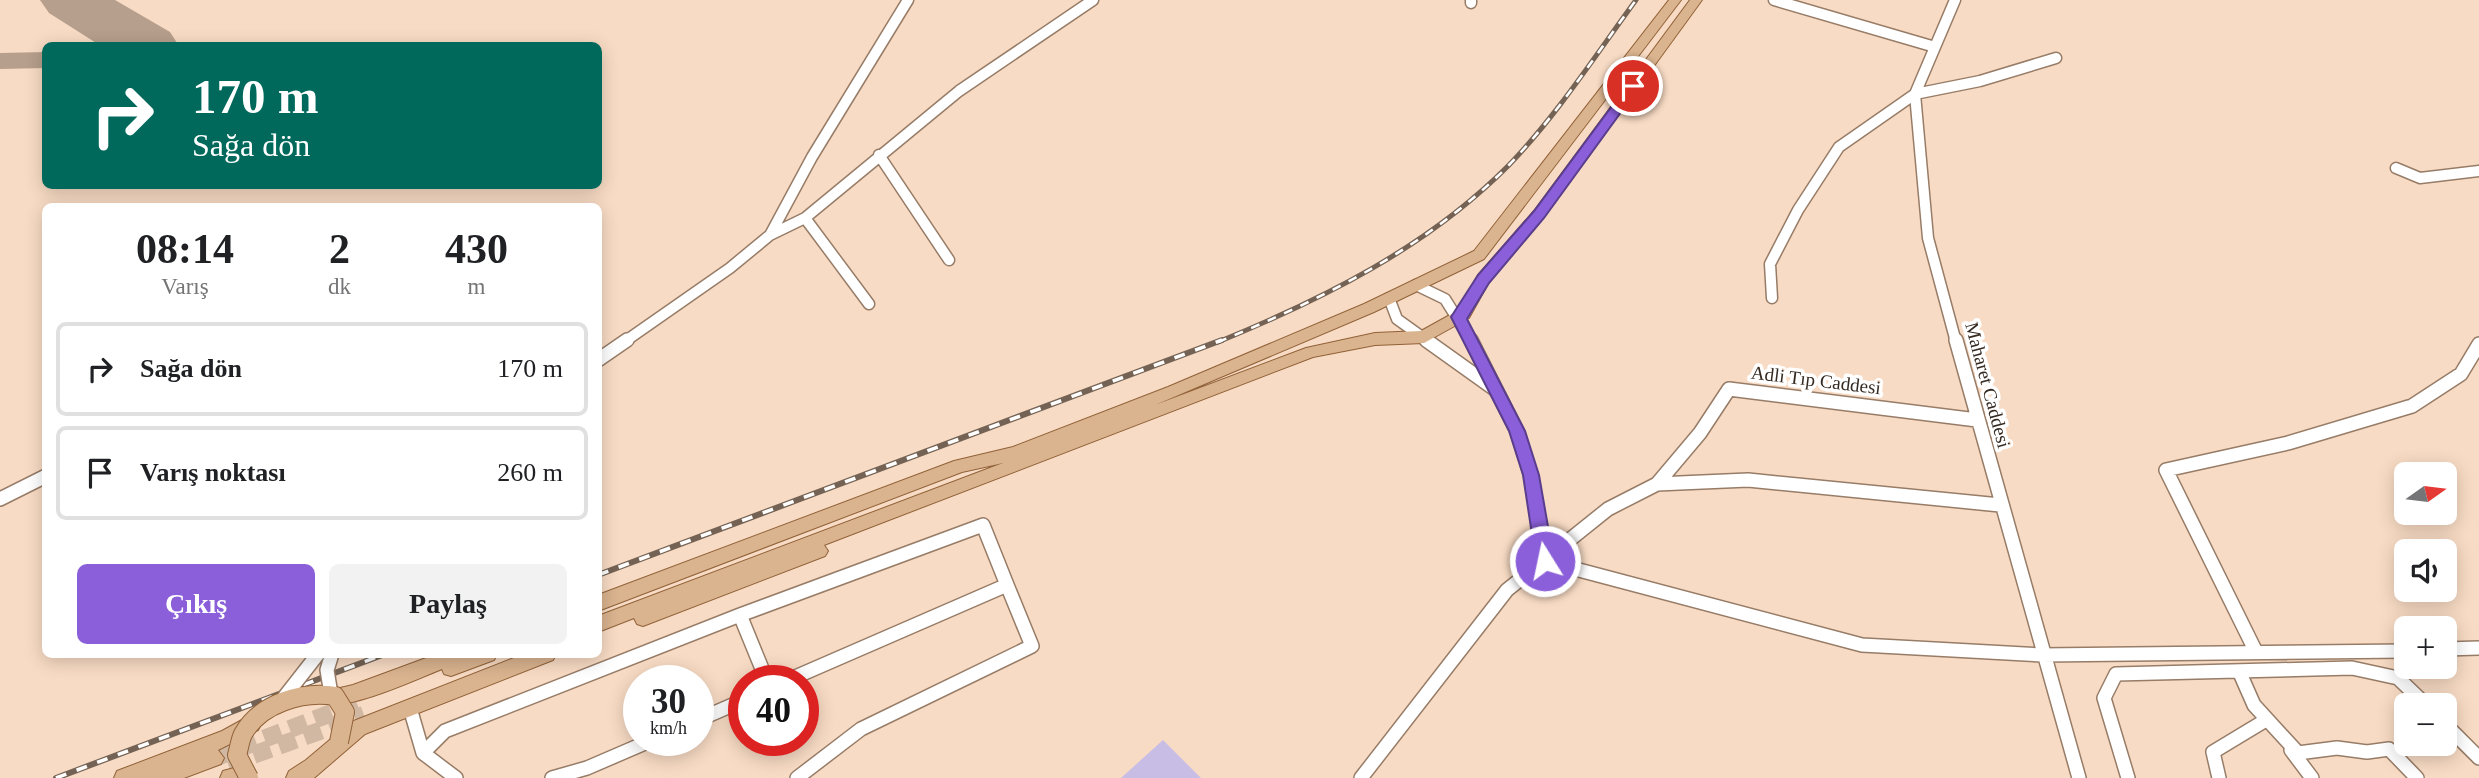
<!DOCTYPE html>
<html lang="tr">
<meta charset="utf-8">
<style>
:root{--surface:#fff;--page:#f2f2f2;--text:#202124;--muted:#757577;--line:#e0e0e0;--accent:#8b5fd9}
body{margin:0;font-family:"Times New Roman",serif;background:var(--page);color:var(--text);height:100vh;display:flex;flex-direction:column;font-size:26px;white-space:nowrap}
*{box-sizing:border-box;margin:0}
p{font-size:23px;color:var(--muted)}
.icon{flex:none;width:38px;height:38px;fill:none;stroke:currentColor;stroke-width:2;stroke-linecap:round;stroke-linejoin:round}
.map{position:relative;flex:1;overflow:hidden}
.side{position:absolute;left:42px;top:203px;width:560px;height:455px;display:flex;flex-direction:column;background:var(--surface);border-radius:10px;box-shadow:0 4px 18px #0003}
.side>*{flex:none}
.banner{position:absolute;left:42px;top:42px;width:560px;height:147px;border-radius:10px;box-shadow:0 4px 18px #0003;background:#00695c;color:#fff;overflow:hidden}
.needle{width:46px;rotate:76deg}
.tools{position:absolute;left:2394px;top:462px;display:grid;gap:14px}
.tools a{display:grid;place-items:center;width:63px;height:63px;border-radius:10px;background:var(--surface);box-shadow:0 4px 18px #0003;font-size:35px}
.speed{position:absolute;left:623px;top:665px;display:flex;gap:14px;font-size:35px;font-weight:700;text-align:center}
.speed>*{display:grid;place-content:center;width:91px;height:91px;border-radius:50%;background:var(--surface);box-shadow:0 4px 18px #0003;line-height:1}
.speed small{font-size:18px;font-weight:400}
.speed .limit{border:10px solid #d22;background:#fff;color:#111}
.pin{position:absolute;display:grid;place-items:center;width:60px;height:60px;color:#fff;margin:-30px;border:4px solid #fff;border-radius:50%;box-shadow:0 2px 7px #0007}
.me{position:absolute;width:77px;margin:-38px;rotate:350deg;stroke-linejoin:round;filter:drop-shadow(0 0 5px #0008)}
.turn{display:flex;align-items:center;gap:24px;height:147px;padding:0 35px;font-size:32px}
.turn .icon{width:91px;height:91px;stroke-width:2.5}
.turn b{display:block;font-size:49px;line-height:60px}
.eta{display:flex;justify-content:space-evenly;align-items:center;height:119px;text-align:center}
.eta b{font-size:42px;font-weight:600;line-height:49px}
.cta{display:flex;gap:14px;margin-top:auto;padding:14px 35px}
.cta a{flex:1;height:80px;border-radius:10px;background:var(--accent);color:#fff;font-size:28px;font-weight:600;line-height:80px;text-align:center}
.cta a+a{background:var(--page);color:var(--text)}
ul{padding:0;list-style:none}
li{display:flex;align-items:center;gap:21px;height:94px;margin:0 14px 10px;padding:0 21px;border:4px solid var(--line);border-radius:10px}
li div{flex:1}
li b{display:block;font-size:26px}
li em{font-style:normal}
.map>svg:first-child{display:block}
.green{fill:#c8bde4}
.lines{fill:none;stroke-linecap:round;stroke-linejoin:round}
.taxiway{fill:#b69f8c;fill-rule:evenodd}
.runway{fill:#b69f8c;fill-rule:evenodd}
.major-tunnel{stroke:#d1b8a3;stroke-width:18;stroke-dasharray:18 9;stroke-linecap:butt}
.minor-far1-casing{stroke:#977c67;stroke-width:13}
.minor-casing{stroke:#977c67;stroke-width:16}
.major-casing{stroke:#916238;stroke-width:2}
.minor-far1{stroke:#fff;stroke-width:10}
.minor{stroke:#fff;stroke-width:13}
.major{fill:#dab38f;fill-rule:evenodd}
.rail-far1-casing{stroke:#746355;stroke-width:5}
.rail-casing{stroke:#746355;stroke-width:6}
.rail-far1{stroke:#fff;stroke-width:2.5;stroke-dasharray:9;stroke-linecap:butt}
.rail{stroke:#fff;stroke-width:3.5;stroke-dasharray:11;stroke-linecap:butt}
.minor-bridge-casing{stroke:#977c67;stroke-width:16;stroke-linecap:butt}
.major-bridge-casing{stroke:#916238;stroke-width:20;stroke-linecap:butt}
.minor-bridge{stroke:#fff;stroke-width:13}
.major-bridge{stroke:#dab38f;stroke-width:18}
.route{fill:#8b5fd9;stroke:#5a3e8d;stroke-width:2}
.labels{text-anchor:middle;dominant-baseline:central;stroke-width:7;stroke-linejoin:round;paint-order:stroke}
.street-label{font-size:19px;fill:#352a21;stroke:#fff}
</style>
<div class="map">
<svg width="2479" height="778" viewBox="0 0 2479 778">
<rect width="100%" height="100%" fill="#f8dbc4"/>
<path class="green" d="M1163 740 1201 778H1121Z"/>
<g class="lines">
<path class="taxiway" d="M46 52V68L0 69V53Z"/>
<path class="runway" d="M40 0H115L170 32 179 46H101L49 13Z"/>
<path class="major-tunnel" d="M214 758 363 701
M228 764 364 715"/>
<defs>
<path id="minor-far1" d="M1471 0V3
M1774 0 1935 47
M1955 0 1915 94 1928 238 1956 342
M879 155 949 260
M2396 168 2420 178 2479 171
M805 218 869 304
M770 235 805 218 959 91 1093 0
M1416 285 1445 299 1472 342
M1389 298 1397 319 1429 342
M1772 298 1770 264 1798 210 1839 147 1915 94 1980 81 2056 58
M624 342 730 268 770 235 812 157 908 0"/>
<path id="minor" d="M1426 340 1496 390
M1471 340 1517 431 1531 476 1545 561 1862 645 2042 655 2406 651
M1956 340 2079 778
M598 360 627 340
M1657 484 1748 480 2000 505
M0 499 46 476
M740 615 767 681
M2445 649 2479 648
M2256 652 2166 470 2288 443 2412 406 2461 374 2479 344
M2239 671 2254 705 2298 753 2337 748 2367 752 2389 749 2417 778
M786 681 1007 585 1032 646 861 729 797 778
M412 715 423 753
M698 720 744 700
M2445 724 2479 758
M2291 750 2312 778
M456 778 423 753 445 731 740 615 983 525 1007 585
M552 778 587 768 652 740
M1361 778 1507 590 1608 509 1657 484 1700 433 1729 389 1977 420
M2128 778 2104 698 2116 674 2352 668 2398 678 2426 705
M2219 778 2213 752 2266 720"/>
<path id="major" d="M1669 0H1681L1484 259 1374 312 1155 405 1306 348 1375 333 1421 331 1459 310 1478 275 1534 211 1690 0H1702L1544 217 1489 282 1469 318 1424 343 1375 345 1313 357 824 545 828 551 825 556 643 626 637 624 634 618 598 632V616L1003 463 962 472 598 611V595L954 461 1013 447 1168 387 1364 304 1474 251Z
M437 654H497L494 660 451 676 444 674 442 669C419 678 348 711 327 703L325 697 327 691 353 685Z
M524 654H556L553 660 365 734 314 778H286L289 771 306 760 351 722Z
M251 715 258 718 261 724 258 730 218 750 224 758 221 764 184 778H114L117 771 222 731Z
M245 765 252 767 255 774 253 778H220L223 771Z"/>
</defs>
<use href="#minor-far1" class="minor-far1-casing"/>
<use href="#minor" class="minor-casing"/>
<use href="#major" class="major-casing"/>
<use href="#minor-far1" class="minor-far1"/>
<use href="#minor" class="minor"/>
<use href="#major" class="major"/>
<defs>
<path id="rail-far1" d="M1218 342C1323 299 1428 247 1509 165 1557 115 1595 56 1636 0"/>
<path id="rail" d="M598 575 1222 340
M56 778 385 654"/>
</defs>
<use href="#rail-far1" class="rail-far1-casing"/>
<use href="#rail" class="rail-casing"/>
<use href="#rail-far1" class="rail-far1"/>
<use href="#rail" class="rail"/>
<defs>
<path id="minor-bridge" d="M331 694 327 670 332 654
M282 700 318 654"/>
<path id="major-bridge" d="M249 778 237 755C239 749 240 740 243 734 260 703 303 691 335 696L345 712 339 742"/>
</defs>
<use href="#minor-bridge" class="minor-bridge-casing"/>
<use href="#major-bridge" class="major-bridge-casing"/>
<use href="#minor-bridge" class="minor-bridge"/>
<use href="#major-bridge" class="major-bridge"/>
</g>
<path class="route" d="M1629 83 1640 86 1544 218 1489 283 1467 319 1525 431 1539 475 1554 561 1545 569 1536 561 1523 475 1509 431 1451 317 1478 275 1534 211Z"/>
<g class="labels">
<g class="street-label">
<text transform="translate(1816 380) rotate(7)">Adli Tıp Caddesi</text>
<text transform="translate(1988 385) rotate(75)">Maharet Caddesi</text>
</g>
</g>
</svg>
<div class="tools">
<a><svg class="needle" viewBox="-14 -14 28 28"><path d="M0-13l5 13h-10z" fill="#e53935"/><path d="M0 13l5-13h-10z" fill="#757577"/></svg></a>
<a><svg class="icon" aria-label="sound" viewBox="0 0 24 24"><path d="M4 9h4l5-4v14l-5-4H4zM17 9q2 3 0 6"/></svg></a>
<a>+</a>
<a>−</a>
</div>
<div class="speed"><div>30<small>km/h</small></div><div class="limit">40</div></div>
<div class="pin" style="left:1633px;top:86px;background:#d93025"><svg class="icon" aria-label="arrive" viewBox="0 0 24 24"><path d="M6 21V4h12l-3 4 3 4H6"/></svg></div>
<svg class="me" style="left:1545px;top:561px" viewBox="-20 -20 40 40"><circle r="17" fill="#8b5fd9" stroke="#fff" stroke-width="3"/><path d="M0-11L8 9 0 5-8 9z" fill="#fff"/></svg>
<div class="banner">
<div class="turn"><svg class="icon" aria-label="right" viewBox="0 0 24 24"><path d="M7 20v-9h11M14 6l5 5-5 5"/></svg><div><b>170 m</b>Sağa dön</div></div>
</div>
<section class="side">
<div class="eta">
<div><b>08:14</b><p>Varış</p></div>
<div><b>2</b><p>dk</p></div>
<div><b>430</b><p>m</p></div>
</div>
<ul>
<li><svg class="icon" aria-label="right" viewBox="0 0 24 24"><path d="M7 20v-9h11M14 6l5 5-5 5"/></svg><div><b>Sağa dön</b></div><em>170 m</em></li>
<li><svg class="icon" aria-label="arrive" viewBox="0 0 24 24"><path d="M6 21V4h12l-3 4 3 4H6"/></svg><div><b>Varış noktası</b></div><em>260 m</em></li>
</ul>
<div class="cta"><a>Çıkış</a><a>Paylaş</a></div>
</section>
</div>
